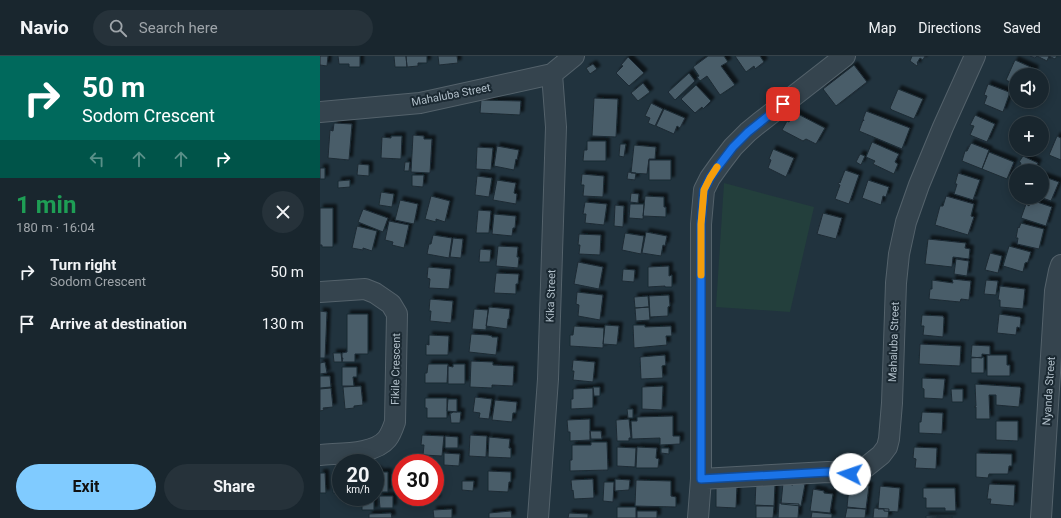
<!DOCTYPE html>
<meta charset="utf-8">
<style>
:root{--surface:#19262e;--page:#26323a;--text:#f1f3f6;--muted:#9fa5aa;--line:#37434a;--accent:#80cbff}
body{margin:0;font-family:Roboto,sans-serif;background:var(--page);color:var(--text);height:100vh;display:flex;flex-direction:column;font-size:15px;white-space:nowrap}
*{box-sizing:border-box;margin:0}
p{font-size:13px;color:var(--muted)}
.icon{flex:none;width:22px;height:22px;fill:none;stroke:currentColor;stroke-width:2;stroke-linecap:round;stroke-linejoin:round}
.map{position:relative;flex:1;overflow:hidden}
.drawer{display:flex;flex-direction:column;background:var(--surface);width:320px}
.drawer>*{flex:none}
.top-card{background:#00695c;color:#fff;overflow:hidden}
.tools{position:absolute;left:689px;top:12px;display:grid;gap:8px}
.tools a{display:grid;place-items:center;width:40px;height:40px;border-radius:50%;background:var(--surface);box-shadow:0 2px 10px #0003,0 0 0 1px var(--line);font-size:20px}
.speed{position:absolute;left:12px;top:398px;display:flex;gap:8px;font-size:20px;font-weight:700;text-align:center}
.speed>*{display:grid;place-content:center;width:52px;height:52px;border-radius:50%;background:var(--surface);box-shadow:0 2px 10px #0003,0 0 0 1px var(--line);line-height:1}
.speed small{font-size:10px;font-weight:400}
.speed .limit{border:6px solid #d22;background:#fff;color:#111}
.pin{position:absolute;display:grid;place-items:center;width:34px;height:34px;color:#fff;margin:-17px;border-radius:8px;box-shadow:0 2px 6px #0006}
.me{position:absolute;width:44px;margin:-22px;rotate:274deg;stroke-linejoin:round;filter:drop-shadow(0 0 3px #0008)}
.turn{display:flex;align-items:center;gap:14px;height:84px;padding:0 16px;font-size:18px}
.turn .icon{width:52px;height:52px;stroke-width:2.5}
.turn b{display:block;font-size:28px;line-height:34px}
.lanes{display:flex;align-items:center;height:38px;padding:0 16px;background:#0003;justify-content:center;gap:20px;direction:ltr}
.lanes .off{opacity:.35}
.round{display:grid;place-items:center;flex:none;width:42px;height:42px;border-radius:21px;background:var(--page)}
.headline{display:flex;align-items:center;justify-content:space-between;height:68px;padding:0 16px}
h1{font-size:24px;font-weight:700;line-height:30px;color:#1e9e55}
.cta{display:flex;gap:8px;margin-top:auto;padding:8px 16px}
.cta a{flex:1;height:46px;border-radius:24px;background:var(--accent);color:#111;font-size:16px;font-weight:700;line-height:46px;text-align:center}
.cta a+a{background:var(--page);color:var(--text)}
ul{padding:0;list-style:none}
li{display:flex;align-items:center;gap:12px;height:52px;padding:0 16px}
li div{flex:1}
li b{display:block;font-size:15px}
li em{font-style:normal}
header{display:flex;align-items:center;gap:24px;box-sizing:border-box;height:56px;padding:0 20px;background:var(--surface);border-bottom:1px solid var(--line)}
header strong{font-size:19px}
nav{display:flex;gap:22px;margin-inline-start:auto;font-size:14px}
.search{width:280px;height:36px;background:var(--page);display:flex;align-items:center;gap:10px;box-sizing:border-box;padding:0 14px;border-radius:22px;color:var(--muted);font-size:15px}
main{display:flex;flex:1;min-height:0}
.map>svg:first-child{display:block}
.green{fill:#233f3c}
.building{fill:#4a5d69;stroke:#1d2b34;filter:url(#shadow)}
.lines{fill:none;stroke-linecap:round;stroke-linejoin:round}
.minor-casing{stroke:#54626b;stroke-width:22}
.minor{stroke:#35444e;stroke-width:20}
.route-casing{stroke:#114b97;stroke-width:10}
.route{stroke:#1a73e8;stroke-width:7}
.slow{stroke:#f59e0b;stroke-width:7}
.labels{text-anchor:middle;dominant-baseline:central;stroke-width:4;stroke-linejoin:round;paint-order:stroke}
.street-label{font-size:11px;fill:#b1bfc9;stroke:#1b2932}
</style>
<header>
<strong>Navio</strong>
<div class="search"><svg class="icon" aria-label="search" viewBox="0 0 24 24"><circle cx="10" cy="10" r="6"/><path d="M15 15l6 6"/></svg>Search here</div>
<nav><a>Map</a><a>Directions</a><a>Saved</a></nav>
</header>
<main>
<section class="drawer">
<div class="top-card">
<div class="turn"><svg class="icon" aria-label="right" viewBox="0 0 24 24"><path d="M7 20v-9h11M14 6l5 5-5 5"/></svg><div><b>50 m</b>Sodom Crescent</div></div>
<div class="lanes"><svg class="icon off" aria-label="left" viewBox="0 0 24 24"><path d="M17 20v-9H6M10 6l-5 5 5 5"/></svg><svg class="icon off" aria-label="ahead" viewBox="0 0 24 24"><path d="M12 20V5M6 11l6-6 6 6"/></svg><svg class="icon off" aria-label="ahead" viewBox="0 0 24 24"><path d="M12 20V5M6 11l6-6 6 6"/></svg><svg class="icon" aria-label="right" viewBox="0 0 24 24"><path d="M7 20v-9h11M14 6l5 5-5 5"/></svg></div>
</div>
<div class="headline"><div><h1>1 min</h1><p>180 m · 16:04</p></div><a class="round"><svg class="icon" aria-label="close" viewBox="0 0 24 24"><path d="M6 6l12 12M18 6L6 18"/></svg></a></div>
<ul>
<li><svg class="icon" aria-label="right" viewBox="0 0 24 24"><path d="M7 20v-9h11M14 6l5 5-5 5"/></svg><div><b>Turn right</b><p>Sodom Crescent</p></div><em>50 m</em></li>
<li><svg class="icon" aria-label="arrive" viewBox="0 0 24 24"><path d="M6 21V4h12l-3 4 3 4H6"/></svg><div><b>Arrive at destination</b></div><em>130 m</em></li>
</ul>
<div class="cta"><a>Exit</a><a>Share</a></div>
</section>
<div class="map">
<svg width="741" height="462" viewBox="0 0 741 462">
<defs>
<filter id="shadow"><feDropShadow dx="3.5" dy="-3.5" stdDeviation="1" flood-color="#0009"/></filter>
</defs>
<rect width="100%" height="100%" fill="#21333e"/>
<path class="green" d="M404 127 494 151 470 256 396 251Z"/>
<path class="building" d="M0 0H8L7 10 0 9Z
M18 0H40V11H29V8H19Z
M74 0H86L87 11H75Z
M86 0H107V7H98V10L87 11Z
M118 0H137L138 7 119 9Z
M388 0H404L408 6 401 10 415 29 400 39 387 20 380 25 377 21 379 20 373 11Z
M415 0H440L444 6 435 13 434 10 426 16Z
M592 0H605L603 4 600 2 597 7 598 8 597 10 590 5Z
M710 0H737L735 3 729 0 727 5 717 0 715 2Z
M308 1 324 17 309 30 296 17 303 10 301 9Z
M695 4 715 13 713 19H696V29L686 24Z
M273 8 277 13 270 18 266 12Z
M534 9 547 26 516 50 503 33Z
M369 17 375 25 355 44 348 36Z
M323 27 330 36 318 45 311 37Z
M668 28 689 36V39L683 56 664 48 667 40 664 39Z
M376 29 391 45 383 53 382 51 375 57 361 43Z
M578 33 603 43 594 63 572 54 570 52Z
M274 42 298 43 296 81 272 80Z
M161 44 201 45 200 59 160 57Z
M331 47 343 53 335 70 328 67 330 62 325 60Z
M344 53 365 62 360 72 357 70 354 78 336 70Z
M546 55 590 72 582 93 539 75 543 64 544 65 543 63Z
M474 56 505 72 496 88 486 83 483 85 462 74 467 65 469 66Z
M655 59 675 68 667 86 650 79 654 70 650 69Z
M14 67 32 68 29 104 8 102 10 74 13 75Z
M93 79 104 80V83H112L110 117 91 116Z
M71 80H82L81 103 61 102 62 81 71 82Z
M737 80 741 82V104L729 99Z
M267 85H286V105H263L264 94H267Z
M552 86 579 98 575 106 578 108 574 118 553 108 555 105 546 101Z
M651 87 669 94 662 113 642 105 645 95H647Z
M300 88H306L304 101 299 100Z
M314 89 336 91 335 103H329L327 118 311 117Z
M177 90 199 94 197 104 196 103 194 114 174 110Z
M157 91 173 92 171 114 156 113Z
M453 93 474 102 466 121 448 112 451 104 449 103Z
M669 96 694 106 687 123 662 113Z
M540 98 545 100 541 109 536 106Z
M703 100 718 107 714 115H697L701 107 699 106Z
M329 104H351V124H329Z
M85 106H90L89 115H84Z
M38 108 49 109V120L37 119Z
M0 112H5V123H0Z
M525 114 539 119 529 148 515 143 520 129 518 128 519 126 520 127Z
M308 116 316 117 315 124 307 123Z
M638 117 660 124 653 144 634 138 637 128H635Z
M262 118 284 120 283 141 263 140 264 129H261Z
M92 119H104L103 131 92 130Z
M157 120 172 122 169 141 155 139Z
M722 120 739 126 731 145 720 141H722Z
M30 124V131L18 132V125Z
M177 124 196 127 194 137 197 138 196 148 173 144Z
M548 124 569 131 566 141 563 140 561 149 542 142Z
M61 136 74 138 72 151 59 149Z
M311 137 319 138 318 147 310 146Z
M111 140 130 145 125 166 116 163V166L105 163Z
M325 140 344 141V151H346V161L323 160Z
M626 140 654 148 651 160 654 161 648 179 615 169 620 150H623Z
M80 144 98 148 94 168 75 164Z
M711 144 732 151 726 170 701 162 706 148 709 150Z
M265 146 287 148 284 169 265 167 266 158H263Z
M310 148H324L323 163 309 162Z
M295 149 304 150 303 171 294 170Z
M0 152H13V191H2V189H0Z
M43 153 68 162 63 176 38 166Z
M158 154 171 155 169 177H156Z
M503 157 522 162 516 183 497 178Z
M174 158 196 160 195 172H193L192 180 172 178Z
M69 165 89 169 84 192 72 189 73 186 65 184Z
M701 167 724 173 719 193 697 188 698 182H696L698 171 699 172Z
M37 170 57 175 52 195 43 192V194L32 192Z
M326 176 347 180 345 190 343 189 341 200 322 197Z
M305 177 324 180 321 198 302 194Z
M259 178 281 179 280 199 259 198 260 189H258Z
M113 179 132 182 129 202 107 198 109 188H111Z
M133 182 143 183 141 202 130 201Z
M608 183 646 187 645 192 650 193 649 203 633 201 632 211 605 208Z
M178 190 198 191 197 201H199L198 212 176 210Z
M689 190 711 196 708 206 705 207 703 216 683 210Z
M160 193 171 194 170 206H159Z
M670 197 682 200 678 217 665 214Z
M636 203 649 205 647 220 634 218Z
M258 206 283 211 279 233 254 228Z
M349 210V220L352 219V231H345V230L328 231V211Z
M108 211 131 213 129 233 109 232 110 223 107 222Z
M303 213 315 214 314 226 302 225Z
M176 217 199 218 198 228H196V238L174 237Z
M632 223 651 225 649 244 641 243 640 246 609 243 610 233H612V224L633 227Z
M666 224 678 225 676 239 664 238Z
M680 230 705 233 703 253 680 251V244H678Z
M257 236 283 239 280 264 258 260 259 249 256 248Z
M349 239 350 250 348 251V260L330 261 329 240Z
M328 240 329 251 315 252 314 241Z
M110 243 133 245 131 267 110 265 111 255H109Z
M169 251 190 253 189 263H188L187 273 166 270Z
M329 251 330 264 316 265 315 252Z
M154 253 168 254 166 274 152 273Z
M0 255 7 256 5 302H0Z
M27 258H48V298H35V306H22L23 302H22V297L27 296Z
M679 258 700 261 701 262 700 272 697 271 696 279 677 277Z
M602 259 623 260 624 262 623 281 603 279 604 270H601Z
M285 269 299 270 297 289 283 288Z
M313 269H325V271L351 270 352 280H346L347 289 314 292Z
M254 270 284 272 283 292 250 290V279H253Z
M151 278 168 279 172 280V281H178L176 299 149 296Z
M109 279 129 280 128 299H106V288L109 289Z
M600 288 641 290 640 310 599 308Z
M652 289 670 290V299L662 298V302L651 301Z
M13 297H21L22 306H14Z
M345 299 346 309 342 310 343 322 321 323 320 301Z
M667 299H687V309H690V320H667Z
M664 301V317H651V302Z
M253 304 275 306 273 326 253 324 254 315H252Z
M151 305 173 306V309L194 310 193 330 172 329V332L150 331Z
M5 306 7 317 0 318V307Z
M108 308H128L127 327H105V317H107Z
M133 308H145V328H128V310L133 311Z
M22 311H37V321H33L34 330H22Z
M0 320H10L11 331 0 332Z
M602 322 625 323 623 343 604 342V333L602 332Z
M655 328 700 331 701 332 699 351 676 349V339H669L670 363H656V351H654L656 350Z
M41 330 43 349 34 350V352L25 353 23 331Z
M343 330 342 354 322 353V331Z
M273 331H280V340H274Z
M11 332 13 351 3 352 4 354 0 355V333Z
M273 332V352L251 353V343H253V333Z
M631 333H643V346H632Z
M155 341 172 343 169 363 159 362 160 357 153 356Z
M105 342H127V362H107V352H105Z
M128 343H137V356L127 355Z
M175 344 197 346 196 357H193L192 366 172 364Z
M307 353H313V362H308Z
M133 356H141L140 367H131L130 357H132Z
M602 356 623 357 622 378 599 377V366H601Z
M353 360V380H360V388L340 389V382L312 383 311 365H317V361Z
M270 363V384L250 385V376H248L247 364Z
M309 363 311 382H309V385H297L296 364Z
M676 365H698V385L676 384Z
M270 375H281L282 383H271Z
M102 379 124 380 122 400 103 399 104 389H101Z
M150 379 167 380 166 401 149 400Z
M125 380 138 381V392H125Z
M169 381 190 383 189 392H191V402L168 401Z
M271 386H287L288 414 250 415V404H252V389H271Z
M297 391 316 392 315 411 297 410Z
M317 391 337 392 336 402 339 403 338 412H316Z
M594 391 617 392 616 413 595 412 596 403 593 402Z
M341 392H349V398L341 397Z
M124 397 140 398 139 410 124 409Z
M656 397 692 398V410H689L688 418H669L668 422 656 421Z
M55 414H58V416H68V436H55Z
M168 415 191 416V426H189L188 436 168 435Z
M0 417H5L6 437H0Z
M13 417H21V437H13Z
M273 423 274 442 254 443 253 434 252 435 251 424Z
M295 423 310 424 309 434 295 435Z
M115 424 117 444 94 446V441H115Z
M316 424 351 425V440L356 441V451L315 450Z
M142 425H154L153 435 142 434Z
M284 426H294L293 446 283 445Z
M436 426 446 429H455L454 450 435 449Z
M473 426 485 428 481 450 461 448 463 427 473 429Z
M669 428 695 429 694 450 670 448 671 443H667Z
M417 429 416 452 396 451V431Z
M539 429 549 430 546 453 527 451 529 431 538 433Z
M560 430 580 432 578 456 564 455V453H558Z
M603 432H635L636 455H625V452H606V442H603Z
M493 433 504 435V437L513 438 510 457 490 455Z
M59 440H73V452H60Z
M47 441H54V454H42V444H47Z
M459 447 479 448 478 462H458Z
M436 450H454L453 462H436Z
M297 451H316V462H297Z
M527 452 546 453 545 462H525Z
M554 452 569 453 568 462H553Z
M132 453V462H114L113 454Z
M191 455 192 462H169V457Z
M317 455H337V462H317Z
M492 456 512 458V462H491Z
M71 457 72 462H49V458Z
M249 457 268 458V462H248Z
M606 460 633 461 606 462Z"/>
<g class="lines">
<defs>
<path id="minor" d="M0 56 100 47 232 18 254 0
M0 236 45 233 55 237 71 248 77 258 75 366C73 372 71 378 67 383 54 399 19 397 0 399
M381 423 508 416 530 418 539 415 546 411 561 399 567 391 569 383 572 347 576 227 579 198 586 166 599 129 623 71 655 0
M218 462 228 323 236 71 232 18
M378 462 381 423V168L384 134 390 122 400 108 413 91 428 76 439 67 525 0
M721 462 733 268 735 235 739 215 741 209"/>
</defs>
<use href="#minor" class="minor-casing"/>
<use href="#minor" class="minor"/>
</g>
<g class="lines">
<defs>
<path id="route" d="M463 48 428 76 413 91 400 108 390 122 384 134 381 168V423L508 416 530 418"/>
</defs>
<use href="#route" class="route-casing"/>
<use href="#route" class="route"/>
<path class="slow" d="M381 219V168L384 134 390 122 397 111"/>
</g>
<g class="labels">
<g class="street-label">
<text transform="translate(131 39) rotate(-11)">Mahaluba Street</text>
<text transform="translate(231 240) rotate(-88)">Kika Street</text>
<text transform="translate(574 286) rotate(-88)">Mahaluba Street</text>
<text transform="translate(76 313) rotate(-89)">Fikile Crescent</text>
<text transform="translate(729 335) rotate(-86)">Nyanda Street</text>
</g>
</g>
</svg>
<div class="tools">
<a><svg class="icon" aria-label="sound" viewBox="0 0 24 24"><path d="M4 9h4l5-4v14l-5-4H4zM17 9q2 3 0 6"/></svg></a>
<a>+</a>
<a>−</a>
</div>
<div class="speed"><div>20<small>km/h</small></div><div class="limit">30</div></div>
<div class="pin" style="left:463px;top:48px;background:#d93025"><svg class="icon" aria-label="arrive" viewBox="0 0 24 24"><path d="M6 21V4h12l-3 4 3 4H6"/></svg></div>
<svg class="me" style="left:530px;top:418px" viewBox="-20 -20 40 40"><circle r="19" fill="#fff"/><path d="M0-13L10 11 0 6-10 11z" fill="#1a73e8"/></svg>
</div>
</main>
